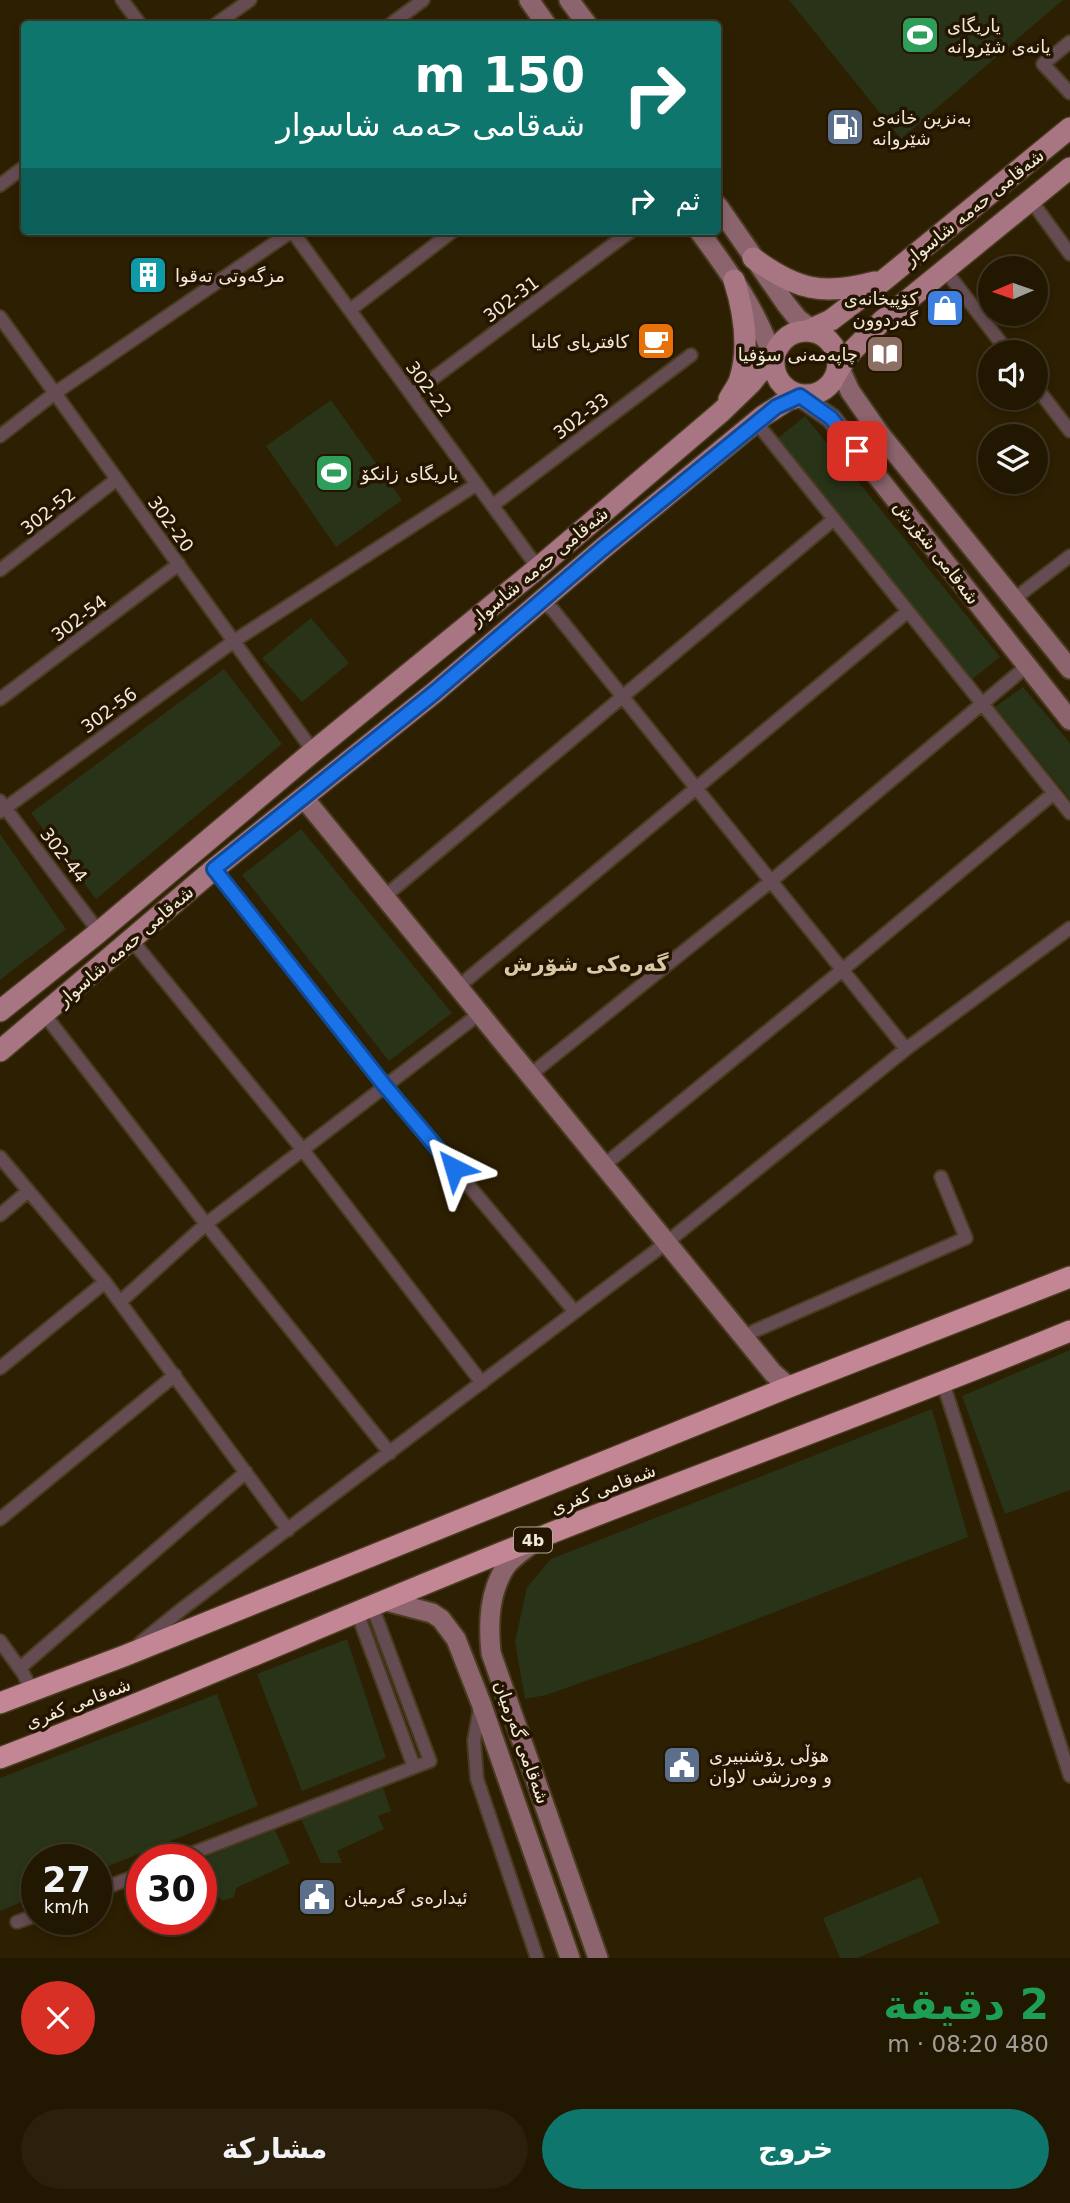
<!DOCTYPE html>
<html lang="ar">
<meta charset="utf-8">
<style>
:root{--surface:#221701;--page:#2a200b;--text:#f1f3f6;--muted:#a29f99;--line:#3f3623;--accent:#0f766e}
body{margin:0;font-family:"DejaVu Sans","Noto Naskh Arabic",sans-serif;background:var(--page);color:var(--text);direction:rtl;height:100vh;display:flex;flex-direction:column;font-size:26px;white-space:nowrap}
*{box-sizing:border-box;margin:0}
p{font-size:23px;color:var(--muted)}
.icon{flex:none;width:38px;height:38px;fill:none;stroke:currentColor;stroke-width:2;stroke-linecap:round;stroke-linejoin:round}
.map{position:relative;height:1958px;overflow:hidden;direction:ltr}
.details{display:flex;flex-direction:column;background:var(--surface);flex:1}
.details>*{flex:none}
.banner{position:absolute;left:21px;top:21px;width:700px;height:214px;border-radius:7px;box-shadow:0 4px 10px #0003,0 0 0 2px var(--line);direction:rtl;background:#0f766e;color:#fff;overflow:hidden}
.needle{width:46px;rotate:268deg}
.buttons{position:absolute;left:978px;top:256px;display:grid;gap:14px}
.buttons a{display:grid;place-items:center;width:70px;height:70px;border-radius:50%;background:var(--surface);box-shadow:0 4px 10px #0003,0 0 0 2px var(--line);font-size:35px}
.speed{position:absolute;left:21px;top:1844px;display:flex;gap:14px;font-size:35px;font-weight:700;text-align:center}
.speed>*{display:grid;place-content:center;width:91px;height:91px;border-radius:50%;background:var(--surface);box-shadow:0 4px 10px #0003,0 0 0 2px var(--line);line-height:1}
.speed small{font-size:18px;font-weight:400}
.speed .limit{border:10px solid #d22;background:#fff;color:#111}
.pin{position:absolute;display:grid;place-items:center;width:60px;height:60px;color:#fff;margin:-30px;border-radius:14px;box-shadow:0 4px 10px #0006}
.me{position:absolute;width:77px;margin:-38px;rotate:320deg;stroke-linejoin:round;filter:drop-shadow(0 0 5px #0008)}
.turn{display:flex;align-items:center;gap:24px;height:147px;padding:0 21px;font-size:32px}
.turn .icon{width:91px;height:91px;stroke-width:2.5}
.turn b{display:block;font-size:49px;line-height:60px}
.then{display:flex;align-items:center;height:66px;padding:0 21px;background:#0003;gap:14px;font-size:26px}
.round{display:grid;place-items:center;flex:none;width:74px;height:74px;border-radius:37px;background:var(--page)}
.headline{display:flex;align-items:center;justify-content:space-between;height:119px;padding:0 21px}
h1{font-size:42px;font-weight:600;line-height:52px;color:#1e9e55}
.cta{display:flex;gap:14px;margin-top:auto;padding:14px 21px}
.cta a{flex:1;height:80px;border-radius:42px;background:var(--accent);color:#fff;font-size:28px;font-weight:600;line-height:80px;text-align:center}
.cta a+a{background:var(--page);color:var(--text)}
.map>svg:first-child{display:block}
.green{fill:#293318}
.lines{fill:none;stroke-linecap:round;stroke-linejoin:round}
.street-casing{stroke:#493b1f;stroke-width:16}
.secondary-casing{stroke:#493b1f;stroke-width:23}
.primary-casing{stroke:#493b1f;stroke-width:24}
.highway-casing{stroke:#493b1f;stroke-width:24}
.street{stroke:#654c52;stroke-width:12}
.secondary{stroke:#8b646d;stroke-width:19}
.primary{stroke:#a87682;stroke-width:21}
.highway{stroke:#c38695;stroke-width:21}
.route-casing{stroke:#114b97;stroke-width:18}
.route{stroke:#1a73e8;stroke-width:12}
.labels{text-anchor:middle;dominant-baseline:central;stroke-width:7;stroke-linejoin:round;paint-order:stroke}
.shield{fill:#231500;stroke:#b4a997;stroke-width:2}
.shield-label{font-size:16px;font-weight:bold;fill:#f2e9d8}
.poi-label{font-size:18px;fill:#f2e9d8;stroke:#231500;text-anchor:start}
.street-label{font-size:18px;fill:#f2e9d8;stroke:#231500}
.quarter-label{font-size:21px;font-weight:bold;fill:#dac8a6;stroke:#231500}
</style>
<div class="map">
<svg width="1070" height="1958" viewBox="0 0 1070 1958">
<rect width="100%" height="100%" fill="#2d1f01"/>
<path class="green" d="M789 0H1063L901 139Z
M331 400 402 500 336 547 266 446Z
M805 416 1000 657 971 680 777 439Z
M311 618 349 663 302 702 262 658Z
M224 669 282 744 96 899 31 813Z
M1023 687 1070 743V799L995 707Z
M301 829 452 1013 389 1061 242 875Z
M0 834 66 929 0 980Z
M1070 1350V1490L1005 1514 962 1396Z
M932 1409 968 1537 700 1641 546 1695 525 1699 515 1642 527 1587 551 1559Z
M347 1639 386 1758 302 1791 257 1674Z
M217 1694 258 1806 96 1871V1860H37V1896L0 1911V1778Z
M383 1788 391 1811 378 1816 384 1829 337 1851 342 1863H321L301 1819Z
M275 1830 290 1863 236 1888 234 1897 223 1901 217 1896 201 1903V1860H198Z
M921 1877 940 1923 857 1958H840L823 1918Z"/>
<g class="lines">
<defs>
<path id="street" d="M122 0 140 24
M216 24 250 0
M391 24 423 0
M1070 42 1043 64 1070 93
M0 185 24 167
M1030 199 1070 254
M292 231 538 568
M945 270 1008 352
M350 310 453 231
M0 317 313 751
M1036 387 1070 431
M412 394 631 231
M756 422 1070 813
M0 436 55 393 292 231
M493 505 691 355
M0 570 117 479
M1014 599 1070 556
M542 602 553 610 906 1049
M0 699 179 564
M0 801 99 932
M0 812 234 641 477 484
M214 869 385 1086 575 1312
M384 897 833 520
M130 941 139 949 303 1150 482 1383
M458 987 907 612
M45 1015 206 1224 390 1453
M530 1075 770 882 1027 666
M0 1157 105 1282 288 1530
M603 1166 841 971 1054 793
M0 1215 27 1192
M120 1302 206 1224 479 1014
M743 1336 966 1238 941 1177
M0 1368 105 1282
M943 1383 1070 1776
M0 1519 175 1375
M357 1612 414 1767
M0 1641 23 1673 32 1691
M140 1643 182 1609 666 1243 906 1049 1070 928
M20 1668 246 1472
M480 1707 474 1741 477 1779 537 1958
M175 1860 430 1761 372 1606
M96 1891 142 1874
M17 1922 37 1915"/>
<path id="secondary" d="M529 0 546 24
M569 0 587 24
M718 206 786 304 798 319 817 333
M699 231C729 272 759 312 774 362
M838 364 850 391 880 434 1070 669
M795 393 831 418 1070 720
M303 797 773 1373 789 1387
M531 1544C523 1551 512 1558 506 1566 489 1592 488 1623 491 1653L598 1958
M386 1601 432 1613 441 1619 456 1639 481 1703 570 1958"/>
<path id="primary" d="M753 258C796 290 823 296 875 282
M807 331 831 320 884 280 1070 128
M774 363a32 32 0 1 1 64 0a32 32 0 1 1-64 0Z
M836 374 848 355 882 321 1070 168
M729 399C732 393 738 386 740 379 750 346 744 312 734 280
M0 1011 99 932 309 755 538 568 721 412 751 383 776 352
M0 1051 214 869 435 692 602 549 763 416 788 400 805 395"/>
<path id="highway" d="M0 1703 124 1656 789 1387 1070 1277
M0 1758C182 1689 360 1608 541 1537 717 1467 895 1403 1070 1331"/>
</defs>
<use href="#street" class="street-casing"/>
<use href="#secondary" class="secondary-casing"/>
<use href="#primary" class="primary-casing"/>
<use href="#highway" class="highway-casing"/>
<use href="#street" class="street"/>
<use href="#secondary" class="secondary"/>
<use href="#primary" class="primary"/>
<use href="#highway" class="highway"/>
</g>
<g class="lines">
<defs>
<path id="route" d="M454 1168 385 1086 214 869 435 692 602 549 776 407 800 396 831 418 857 451"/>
</defs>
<use href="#route" class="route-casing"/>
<use href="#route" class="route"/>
</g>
<defs>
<symbol id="stadium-square" viewBox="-11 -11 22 22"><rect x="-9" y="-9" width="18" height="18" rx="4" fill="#2e9e5b" stroke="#231500"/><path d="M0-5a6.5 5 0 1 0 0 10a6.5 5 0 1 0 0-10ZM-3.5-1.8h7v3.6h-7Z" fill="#fff"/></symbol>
<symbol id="fuel-square" viewBox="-11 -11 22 22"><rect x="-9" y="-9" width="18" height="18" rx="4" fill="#5c6f8a" stroke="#231500"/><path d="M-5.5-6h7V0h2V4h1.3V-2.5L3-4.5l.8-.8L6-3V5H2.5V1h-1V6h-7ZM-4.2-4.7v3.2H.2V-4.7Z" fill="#fff"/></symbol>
<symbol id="building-square" viewBox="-11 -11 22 22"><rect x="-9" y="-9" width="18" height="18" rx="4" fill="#0f9aa8" stroke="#231500"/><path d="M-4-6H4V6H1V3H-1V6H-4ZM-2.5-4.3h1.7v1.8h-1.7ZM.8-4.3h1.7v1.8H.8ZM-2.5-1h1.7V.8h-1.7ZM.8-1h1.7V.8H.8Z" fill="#fff"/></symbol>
<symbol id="shop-square" viewBox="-11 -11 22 22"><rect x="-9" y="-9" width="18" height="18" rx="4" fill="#3f7fe0" stroke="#231500"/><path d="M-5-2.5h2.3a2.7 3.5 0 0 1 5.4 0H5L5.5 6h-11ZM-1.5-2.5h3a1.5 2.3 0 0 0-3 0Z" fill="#fff"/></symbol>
<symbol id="cafe-square" viewBox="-11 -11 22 22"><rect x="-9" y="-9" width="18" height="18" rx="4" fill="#e8710a" stroke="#231500"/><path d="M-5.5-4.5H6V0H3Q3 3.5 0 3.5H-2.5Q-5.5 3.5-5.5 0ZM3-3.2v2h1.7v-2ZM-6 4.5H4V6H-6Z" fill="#fff"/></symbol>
<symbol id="library-square" viewBox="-11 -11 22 22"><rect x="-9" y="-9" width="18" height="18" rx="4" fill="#8d6e63" stroke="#231500"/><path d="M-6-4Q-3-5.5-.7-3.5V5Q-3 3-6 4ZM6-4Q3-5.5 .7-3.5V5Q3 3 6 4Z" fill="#fff"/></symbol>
<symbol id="civic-square" viewBox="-11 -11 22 22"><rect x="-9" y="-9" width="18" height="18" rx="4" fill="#5c6f8a" stroke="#231500"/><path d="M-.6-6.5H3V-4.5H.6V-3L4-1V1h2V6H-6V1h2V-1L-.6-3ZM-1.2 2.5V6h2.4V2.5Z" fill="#fff"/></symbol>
</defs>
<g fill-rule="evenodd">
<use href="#stadium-square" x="898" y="13" width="44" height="44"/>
<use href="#fuel-square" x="823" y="105" width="44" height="44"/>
<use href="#building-square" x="126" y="253" width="44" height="44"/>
<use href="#shop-square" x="923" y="286" width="44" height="44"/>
<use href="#cafe-square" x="634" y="319" width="44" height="44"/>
<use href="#library-square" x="863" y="332" width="44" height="44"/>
<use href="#stadium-square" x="312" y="451" width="44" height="44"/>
<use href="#civic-square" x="660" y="1743" width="44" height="44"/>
<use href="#civic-square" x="295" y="1875" width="44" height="44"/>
</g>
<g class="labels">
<rect class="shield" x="514" y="1527.5" width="38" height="25" rx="5"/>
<g class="shield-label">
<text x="533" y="1540">4b</text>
</g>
<g class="poi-label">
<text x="947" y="25">یاریگای<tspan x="947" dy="21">یانەی شێروانە</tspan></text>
<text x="872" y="117">بەنزین خانەی<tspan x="872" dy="21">شێروانە</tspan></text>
<text x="175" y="275">مزگه‌وتی ته‌قوا</text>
<text x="918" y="298" text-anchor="end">کۆپیخانەی<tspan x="918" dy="21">گەردوون</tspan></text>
<text x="629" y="341" text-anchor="end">کافتریای کانیا</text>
<text x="858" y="354" text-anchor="end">چاپەمەنی سۆفیا</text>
<text x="361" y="473">یاریگای زانکۆ</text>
<text x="709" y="1755">هۆڵی ڕۆشنبیری<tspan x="709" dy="21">و وەرزشی لاوان</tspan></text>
<text x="344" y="1897">ئیدارەی گەرمیان</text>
</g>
<g class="street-label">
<text transform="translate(974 207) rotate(-39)">شەقامی حەمە شاسوار</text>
<text transform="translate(511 299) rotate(-37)">302-31</text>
<text transform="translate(429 389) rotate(54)">302-22</text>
<text transform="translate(581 416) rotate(-37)">302-33</text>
<text transform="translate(48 511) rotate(-38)">302-52</text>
<text transform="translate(171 524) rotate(54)">302-20</text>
<text transform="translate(937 552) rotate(52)">شەقامی شۆڕش</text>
<text transform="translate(539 566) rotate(-40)">شەقامی حەمە شاسوار</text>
<text transform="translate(79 618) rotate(-37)">302-54</text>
<text transform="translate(109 710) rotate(-36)">302-56</text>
<text transform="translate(64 855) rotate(52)">302-44</text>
<text transform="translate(125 946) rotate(-41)">شەقامی حەمە شاسوار</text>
<text transform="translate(603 1489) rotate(-21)">شەقامی کفری</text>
<text transform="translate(78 1703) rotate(-21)">شەقامی کفری</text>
<text transform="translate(522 1742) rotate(70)">شەقامی گەرمیان</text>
</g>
<g class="quarter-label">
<text x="586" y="964">گەرەکی شۆرش</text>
</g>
</g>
</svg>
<div class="buttons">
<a><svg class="needle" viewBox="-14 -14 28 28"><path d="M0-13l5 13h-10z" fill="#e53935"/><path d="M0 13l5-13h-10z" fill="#a29f99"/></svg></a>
<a><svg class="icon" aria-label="sound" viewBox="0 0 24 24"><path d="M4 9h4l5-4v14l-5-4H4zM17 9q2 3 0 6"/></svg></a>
<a><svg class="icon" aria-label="layers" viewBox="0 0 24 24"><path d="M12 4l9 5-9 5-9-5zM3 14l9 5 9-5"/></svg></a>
</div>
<div class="speed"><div>27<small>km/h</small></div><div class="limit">30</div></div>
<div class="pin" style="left:857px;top:451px;background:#d93025"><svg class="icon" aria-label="arrive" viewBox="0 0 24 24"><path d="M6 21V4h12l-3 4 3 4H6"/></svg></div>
<svg class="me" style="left:454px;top:1168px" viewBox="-20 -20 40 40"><path d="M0-17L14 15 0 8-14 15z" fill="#1a73e8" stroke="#fff" stroke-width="4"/></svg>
<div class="banner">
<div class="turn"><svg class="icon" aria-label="right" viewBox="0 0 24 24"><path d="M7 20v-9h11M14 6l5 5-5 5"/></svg><div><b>150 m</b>شەقامی حەمە شاسوار</div></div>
<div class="then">ثم<svg class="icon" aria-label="right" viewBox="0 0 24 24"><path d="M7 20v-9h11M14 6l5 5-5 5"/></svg></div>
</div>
</div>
<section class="details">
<div class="headline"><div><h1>2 دقيقة</h1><p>480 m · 08:20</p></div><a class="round" style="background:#d93025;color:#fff"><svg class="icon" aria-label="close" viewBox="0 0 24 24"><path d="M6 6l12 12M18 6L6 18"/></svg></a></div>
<div class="cta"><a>خروج</a><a>مشاركة</a></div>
</section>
